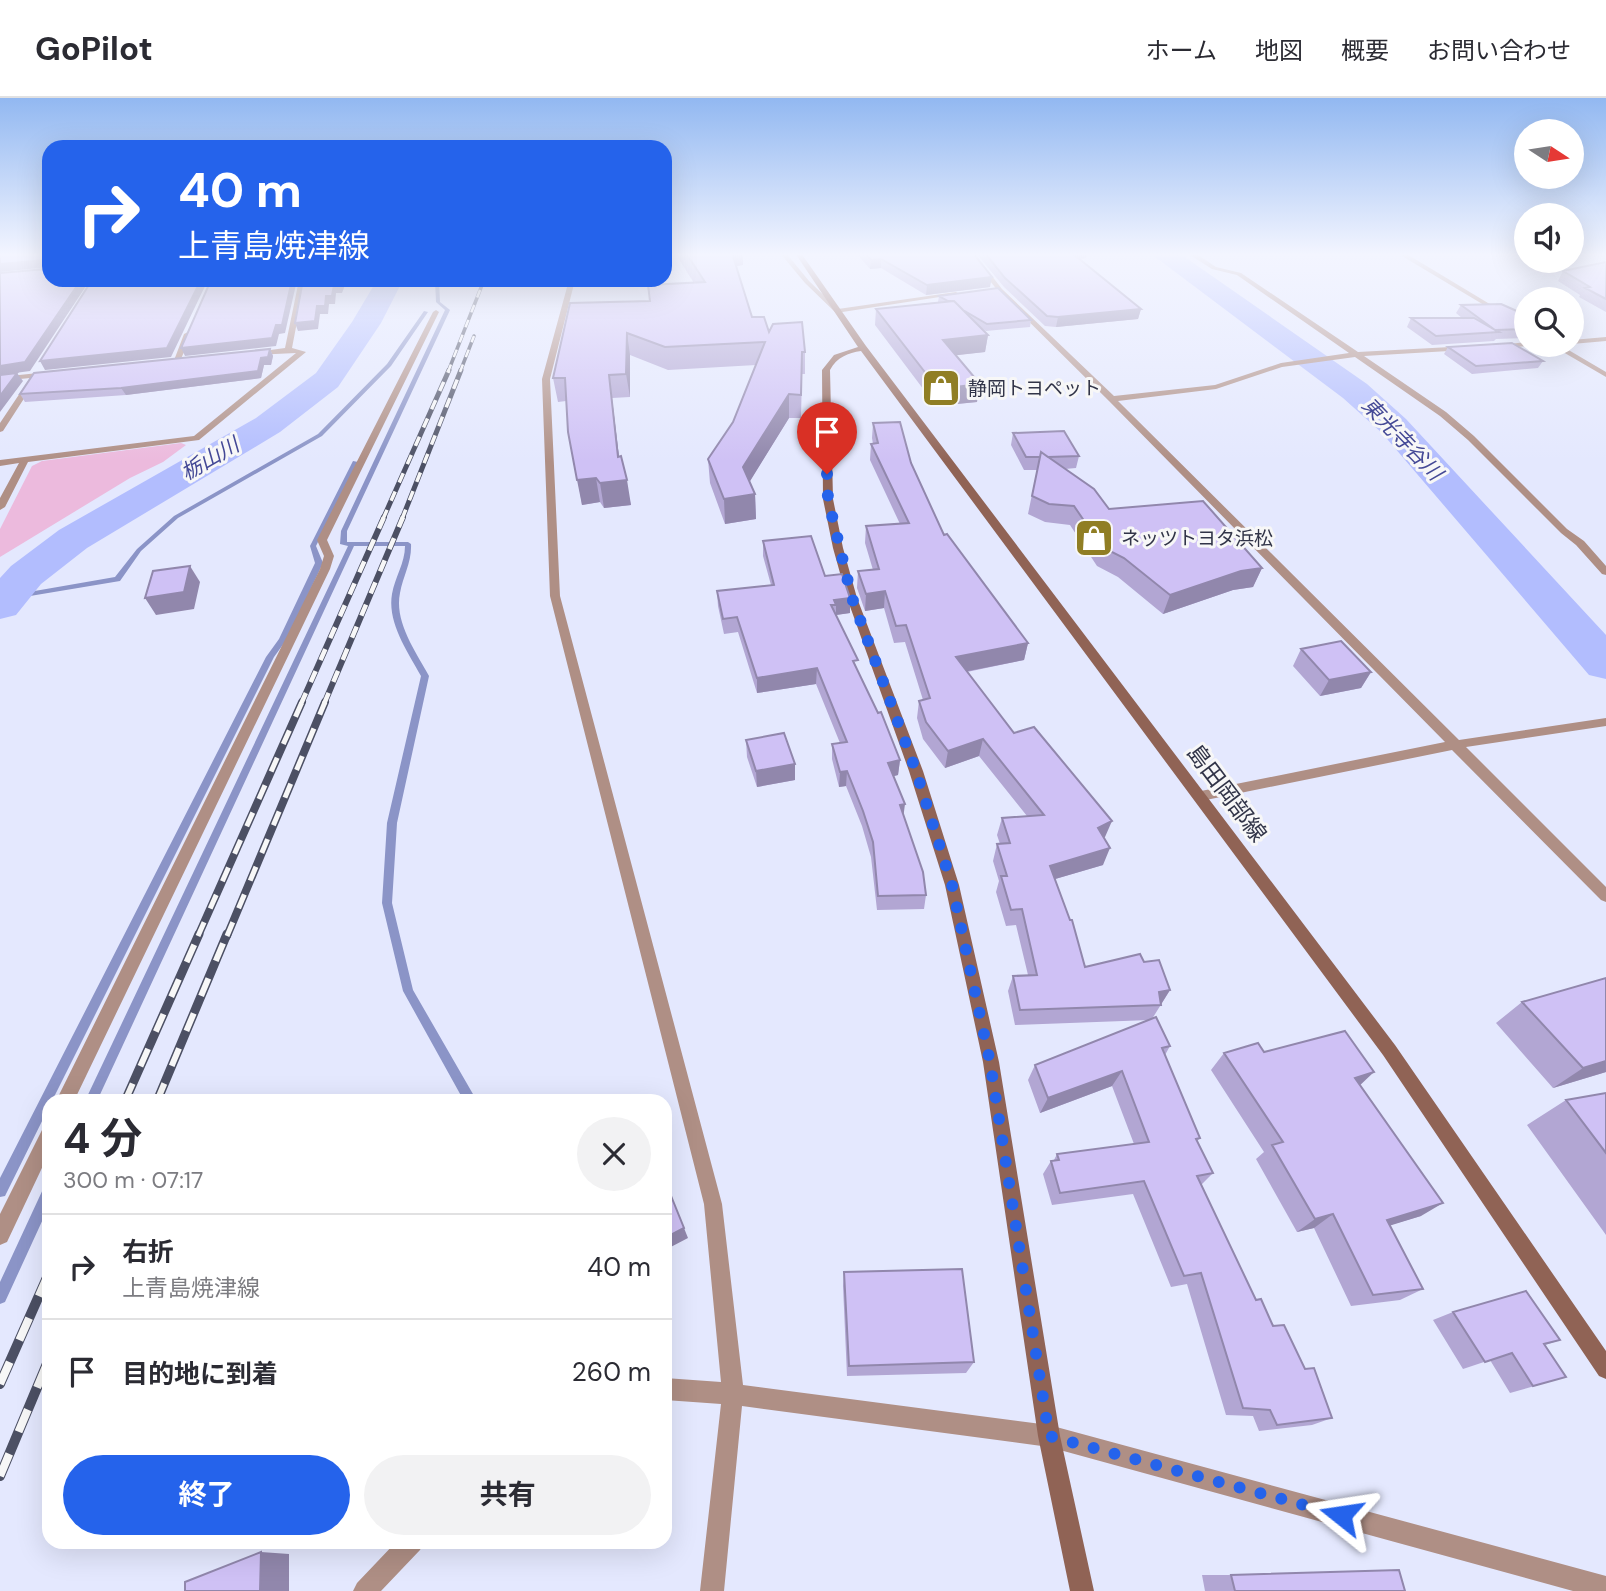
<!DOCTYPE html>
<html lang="ja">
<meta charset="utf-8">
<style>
:root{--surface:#fff;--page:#f2f2f3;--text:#2b2b33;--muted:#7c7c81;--line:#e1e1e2;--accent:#2563eb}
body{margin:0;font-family:"DM Sans","Noto Sans JP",sans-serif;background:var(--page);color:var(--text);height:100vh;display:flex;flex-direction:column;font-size:26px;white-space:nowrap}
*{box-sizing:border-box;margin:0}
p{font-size:23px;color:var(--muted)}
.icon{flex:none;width:38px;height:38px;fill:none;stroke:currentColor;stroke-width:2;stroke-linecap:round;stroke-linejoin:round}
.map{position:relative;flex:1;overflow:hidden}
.sheet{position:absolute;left:42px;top:996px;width:630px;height:455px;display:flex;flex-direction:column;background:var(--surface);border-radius:21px;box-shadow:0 7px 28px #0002}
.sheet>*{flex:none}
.banner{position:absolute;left:42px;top:42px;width:630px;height:147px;border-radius:21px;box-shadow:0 7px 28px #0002;background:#2563eb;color:#fff;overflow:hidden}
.needle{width:46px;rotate:102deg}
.fabs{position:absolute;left:1514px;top:21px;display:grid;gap:14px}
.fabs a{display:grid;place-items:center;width:70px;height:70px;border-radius:50%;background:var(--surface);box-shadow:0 7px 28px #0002;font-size:35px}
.pin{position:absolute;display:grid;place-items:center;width:60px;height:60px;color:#fff;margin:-72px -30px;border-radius:50% 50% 50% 0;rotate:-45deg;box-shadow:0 0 7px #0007}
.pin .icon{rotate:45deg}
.me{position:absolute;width:77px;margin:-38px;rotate:285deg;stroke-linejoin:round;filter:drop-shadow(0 0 5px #0008)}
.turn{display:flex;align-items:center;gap:24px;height:147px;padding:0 21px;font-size:32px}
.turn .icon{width:91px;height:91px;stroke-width:2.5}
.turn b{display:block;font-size:49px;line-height:60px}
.round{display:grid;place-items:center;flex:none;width:74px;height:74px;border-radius:37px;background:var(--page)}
.summary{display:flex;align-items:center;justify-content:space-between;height:119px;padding:0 21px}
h1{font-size:42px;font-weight:700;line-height:52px}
.primary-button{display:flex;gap:14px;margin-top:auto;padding:14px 21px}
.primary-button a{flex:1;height:80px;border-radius:42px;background:var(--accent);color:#fff;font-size:28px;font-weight:700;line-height:80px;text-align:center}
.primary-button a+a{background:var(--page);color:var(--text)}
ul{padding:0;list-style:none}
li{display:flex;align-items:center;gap:21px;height:105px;padding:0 21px;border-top:2px solid var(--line)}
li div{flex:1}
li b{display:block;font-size:26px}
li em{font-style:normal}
header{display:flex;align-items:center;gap:42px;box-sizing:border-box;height:98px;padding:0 35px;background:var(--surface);border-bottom:2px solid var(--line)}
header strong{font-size:33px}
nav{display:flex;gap:38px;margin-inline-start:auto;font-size:24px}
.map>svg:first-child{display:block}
.green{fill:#ecbadd}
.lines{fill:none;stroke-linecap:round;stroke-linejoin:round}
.stream{fill:#8b94c7;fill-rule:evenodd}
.river{fill:#b2bdfe;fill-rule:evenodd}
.street{fill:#af8f85;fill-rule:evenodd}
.secondary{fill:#906355;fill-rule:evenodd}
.rail-far5-casing{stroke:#4c5064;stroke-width:3.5}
.rail-far4-casing{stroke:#4c5064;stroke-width:5}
.rail-far3-casing{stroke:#4c5064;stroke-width:6}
.rail-far2-casing{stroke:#4c5064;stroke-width:8}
.rail-far1-casing{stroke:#4c5064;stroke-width:9}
.rail-casing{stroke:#4c5064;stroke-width:10}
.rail-far5{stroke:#f7f7f7;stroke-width:2.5;stroke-dasharray:8;stroke-linecap:butt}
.rail-far4{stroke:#f7f7f7;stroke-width:3.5;stroke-dasharray:10;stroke-linecap:butt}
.rail-far3{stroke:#f7f7f7;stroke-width:4.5;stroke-dasharray:12;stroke-linecap:butt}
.rail-far2{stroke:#f7f7f7;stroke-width:5;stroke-dasharray:15;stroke-linecap:butt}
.rail-far1{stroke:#f7f7f7;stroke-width:6;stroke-dasharray:19;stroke-linecap:butt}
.rail{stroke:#f7f7f7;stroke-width:8;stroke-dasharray:24;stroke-linecap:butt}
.wall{fill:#b2a6d3}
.shaded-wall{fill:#9187ac}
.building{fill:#cfc1f5;stroke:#9187ac;stroke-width:2}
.route{stroke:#2563eb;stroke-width:12;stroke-dasharray:0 21.6}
.labels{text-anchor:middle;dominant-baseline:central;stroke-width:6;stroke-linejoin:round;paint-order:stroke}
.far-poi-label{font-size:19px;fill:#313448;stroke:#f7f7f7;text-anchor:start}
.far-water-label{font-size:21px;font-style:italic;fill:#444996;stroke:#f7f7f7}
.street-label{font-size:23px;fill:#313448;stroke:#f7f7f7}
</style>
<header>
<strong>GoPilot</strong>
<nav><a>ホーム</a><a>地図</a><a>概要</a><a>お問い合わせ</a></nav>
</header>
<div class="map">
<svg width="1606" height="1493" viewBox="0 0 1606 1493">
<rect width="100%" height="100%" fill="#e4e8fe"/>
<path class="green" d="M181 345 186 347 163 364 130 380 0 459V431L32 368 42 363Z"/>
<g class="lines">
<path class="stream" d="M435 182H439L440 204 450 212 347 433V444H408L411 446C412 464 403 478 400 495 394 524 416 554 429 578L397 725 392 805 413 892 477 1003H464L403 893 382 805 387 725 421 578C408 554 387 525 392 496 395 479 405 465 405 448H354L97 1003H85L348 448 340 446 341 433 445 212 436 204Z
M424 213 428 214 391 268 322 338 178 420 141 453 120 483 6 502 2 500 6 498 115 479 137 451 174 418 318 336 387 266Z
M353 363 358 364 316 448 323 465 287 541 274 559 52 1003H49V1009L5 1098 0 1099V1080L266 559 279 541 315 465 310 448Z
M49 1088V1108L5 1204 0 1206V1184L44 1089Z"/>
<path class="river" d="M1150 155H1179L1367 286 1406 321 1606 537V581L1589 577 1382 335 1343 300Z
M377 182H403L381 225 338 289 280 334 87 450 41 486 16 517 0 521V480L11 468 59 432 256 320 316 275 352 224Z"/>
<path class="street" d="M780 155H786L809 183 838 211 956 194 959 196 836 215 805 185Z
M968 155H974L1002 191 1114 298 1215 287 1281 265 1349 255 1237 177 1212 171 1187 155H1195L1216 169 1241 175 1358 254 1469 248V252H1466L1364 258 1446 314 1474 338 1567 431 1584 443 1606 468V477L1602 476 1576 447 1561 435 1468 342 1440 318 1355 259 1282 269 1216 291 1118 303 1459 642 1606 620V628L1466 649 1606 789V804L1601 802 1452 652 1201 703 1196 701 1194 698 1201 693 1445 644 1109 303 998 193Z
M1397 155H1405L1488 205 1526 220V224L1484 207Z
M299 182H305L292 250 306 254 199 342 28 364 5 409 0 412V400L19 365 0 368V362L194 338 296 255 253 257 249 255 285 250Z
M569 182H575L550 281 560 498 722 1106 743 1287 1049 1327 1606 1478V1493H1573L1049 1349 742 1308 724 1493H700L721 1306 665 1302V1280L721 1284 704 1106 550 498 542 281Z
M436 212 439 214 327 442 334 458 330 471 74 1003H56L320 471 324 458 317 442 433 214Z
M188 234 192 236 180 263 173 265 184 236Z
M1606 239V243L1572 246V242Z
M1526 244 1529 248 1497 250 1493 248Z
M1551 247H1560L1606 274V279Z
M48 274H51V278L33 280 36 282 3 333 0 334V325L30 280 0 283V279Z
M49 1027V1055L7 1144 0 1147V1116L43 1030Z
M396 1444H424L420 1452 381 1493H353L357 1485Z"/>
<path class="secondary" d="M795 155H801L866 248 1395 947 1606 1253V1281L1599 1278 1383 957 861 253C848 255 837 259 830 272L833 401 843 450 857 500 923 673 959 787 999 964 1060 1338 1094 1493H1070L1038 1338 983 964 945 787 909 673 847 500 833 450 823 401 822 272 834 257 858 249Z"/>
<defs>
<path id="rail-far5" d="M448 274 484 182
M460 274 474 238"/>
<path id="rail-far4" d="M383 421 449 272
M402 421 461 272"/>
<path id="rail-far3" d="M301 606 384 419
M324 606 403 419"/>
<path id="rail-far2" d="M198 838 302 604
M227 838 325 604"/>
<path id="rail-far1" d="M125 1003 199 836
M157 1003 227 836"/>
<path id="rail" d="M0 1286 49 1175
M0 1378 49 1261"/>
</defs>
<use href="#rail-far5" class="rail-far5-casing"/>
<use href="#rail-far4" class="rail-far4-casing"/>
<use href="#rail-far3" class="rail-far3-casing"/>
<use href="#rail-far2" class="rail-far2-casing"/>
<use href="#rail-far1" class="rail-far1-casing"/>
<use href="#rail" class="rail-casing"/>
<use href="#rail-far5" class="rail-far5"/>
<use href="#rail-far4" class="rail-far4"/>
<use href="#rail-far3" class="rail-far3"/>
<use href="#rail-far2" class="rail-far2"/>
<use href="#rail-far1" class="rail-far1"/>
<use href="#rail" class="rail"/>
</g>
<path class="wall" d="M675 155H743V167L736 168 752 219 769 234 805 254V276H802L801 320H789L749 384 755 396 756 421 725 426 710 385 708 361 733 324 756 267 668 272 630 257V299L612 300 619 359 631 407 604 410 600 404 582 407 566 303 558 304 553 280 650 203 694 185Z
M856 155H973L990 189 926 197 881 170 870 171Z
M976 155H1087L1086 160 1079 161 1141 211 1138 221 1056 229 1045 228 1004 189Z
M1606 164V214L1579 199 1580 197 1558 183 1563 173Z
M939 198 1031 222 1030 229 986 233 980 229 988 237 985 254 956 257 977 304 936 308 875 227 876 211 938 204Z
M1461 207 1526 218V240L1496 241 1494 243 1432 247 1407 229 1411 220H1462L1456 215Z
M1448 249 1543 263 1538 270 1472 276 1444 256Z
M270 251 273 258 271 267H264L261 280 126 297 25 304 20 296Z
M873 325 911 365 944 437 1028 545 1024 562 967 574 1014 635 1105 739 1104 740 1103 767 1055 781 1085 869 1144 864 1170 892 1152 921 1170 948 1165 957 1200 1040 1197 1043 1213 1075 1201 1087 1256 1202 1305 1271 1332 1320 1312 1327 1259 1333 1253 1318 1226 1317 1187 1186 1171 1189 1133 1096 1052 1107 1043 1076 1051 1063 1054 1062 1057 1056 1134 1046 1112 988 1040 1015 1028 982 1035 967 1150 922 1015 927 1008 893 1013 878 1028 877 1016 827 1006 828 996 794 999 783 993 763 997 746H1000L997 737 1002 720 1027 718 979 658 945 670 923 641 917 620 919 603 923 602 905 544 894 545 884 510 865 513 857 490 858 473 873 472 865 445 866 428 900 426 870 362 871 346H873L872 340Z
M1013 335 1079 358 1076 370 1065 371 1109 411 1262 470 1253 489 1233 492 1163 516 1118 479 1097 468 1070 427 1045 424 1028 416 1037 372H1024L1011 347Z
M763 443 825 478 850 500V515L836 517 857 571 900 662 898 677 894 678 903 717 926 797 924 811 877 812 871 759 862 728 846 688 839 689 832 661V646L840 645 816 586 757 595 738 534 724 536 718 508 717 493 771 487 763 458Z
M1301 551 1371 574 1361 590 1320 598 1293 568Z
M746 642 795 666V682L757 689 747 659Z
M1606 880V974L1553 990 1496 925 1522 904Z
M1264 954 1360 987 1421 1118 1390 1127 1423 1191 1400 1202 1351 1208 1314 1130 1297 1134 1256 1061 1264 1054 1211 972 1224 955Z
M1606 995V1137L1527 1027 1566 1002Z
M844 1174 974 1264 966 1275 847 1278 843 1188Z
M1453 1214 1560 1242 1545 1247 1566 1279 1510 1295 1490 1262 1463 1271 1433 1222Z
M1202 1477H1231L1405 1493H1205Z"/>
<path class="shaded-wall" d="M730 155H743V167L731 169Z
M1068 155H1087L1086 160 1067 162Z
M881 161V170L870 171 871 162Z
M45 162 49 169 0 174V166Z
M992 179 990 189 926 197 927 187Z
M81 182H90L30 273 0 277V268Z
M201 182H208L171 259 45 272 40 263Z
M292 182H297L285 235 279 236 276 248 185 258 181 250 276 227Z
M341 182H347L342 195H336L335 206H329L328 216H320L318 231 298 233 295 225 317 208 326 198 334 187Z
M1141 211 1138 221 1056 229 1058 219Z
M627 235 630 257V299L626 276Z
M988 237 985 254 941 259 943 242Z
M270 251 273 258 271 267H264L261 280 126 297 121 290 261 260Z
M17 275 23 283 0 314V298Z
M609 277 622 383 627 382 631 407 604 410 600 385 618 359Z
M980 286 977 304 936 308 938 291Z
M789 296V320L744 393 743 369Z
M596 380 600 404 582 407 577 382Z
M755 396 756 421 725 426 724 401Z
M190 468 200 484 194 511 156 517 145 500Z
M1262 470 1253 489 1233 492 1163 516 1170 497 1241 473Z
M885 493 884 510 865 513 866 496Z
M850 500V515L836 517V507L834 502Z
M1028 545 1024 562 953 576 956 559Z
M817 570 816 586 757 595V580Z
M1371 574 1361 590 1320 598 1329 582Z
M983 641 979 658 945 670 948 653Z
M900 662 898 677 886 680 888 665Z
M795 666V682L757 689 756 673Z
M847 673 846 688 839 689 840 674Z
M905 706 903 721 900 707Z
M1112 723 1105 739 1091 747 1098 730Z
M1110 750 1103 767 1045 784 1050 768Z
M1170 892 1160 908 1159 894Z
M1606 963V974L1553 990 1583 970Z
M1122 973 1112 988 1040 1015 1048 1000Z
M1374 974 1356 991 1355 980Z
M1443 1105 1421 1118 1366 1135 1387 1122Z
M1333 1116 1314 1130 1297 1134 1315 1121Z
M684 1130 688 1140 665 1152V1140Z
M261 1454 289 1456V1493H260Z"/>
<path class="building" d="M0 155H49V182H81L25 264 0 268V175L45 171 47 164 45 162 0 166Z
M686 155H732L752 219H764L769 234 773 226 802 224 805 254H802L801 297 789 296 743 369 755 396 724 401 708 361 733 324 765 244 665 249 627 235 626 276 609 277 618 359 621 358 627 382 600 385 596 380 577 382 568 334 565 280H553L570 205 650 203 648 187 705 184Z
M865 155H973L992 179 927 187 881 161 871 162Z
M985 155H1072L1141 211 1058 219 1047 218 1005 180Z
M1606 164V201L1585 190 1590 189 1563 173Z
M92 182H201L167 250 40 263Z
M211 182H292L282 227H276L272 240 181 250Z
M303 182H341L339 187H334L332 198H326L325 208H317L315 223 295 225Z
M998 190 1031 222 987 226 963 212 954 203H948L939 198Z
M954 203 988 237 943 242 980 286 938 291 876 211Z
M1501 206 1519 214 1526 218V231L1495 232 1499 234 1436 238 1411 220H1474L1495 232 1461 207Z
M1512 245 1543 263 1476 268 1448 249Z
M270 251 268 259 261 260 258 273 121 290 20 296 34 275Z
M17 275 0 298V277Z
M900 324 911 365 944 437 947 436 1028 545 956 559 1014 635 1034 629 1112 723 1098 730 1110 750 1050 768 1070 822H1072L1085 869 1140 856 1144 864 1159 862 1170 892 1159 894 1161 907 1020 912 1013 878 1037 877 1022 811 1011 812 1001 778H1007L997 746 1010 745 1002 720 1044 717 983 641 948 653 926 624 919 603 930 600 906 527 896 528 885 493 866 496 858 473 879 471 866 428 909 425 871 346 878 345 873 325Z
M1064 333 1079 358 1048 359 1041 354 1040 359H1026L1013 335Z
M1041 354 1094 391 1109 411 1203 403 1262 470 1241 473 1170 497 1124 460 1102 449 1074 408 1049 406 1032 398Z
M811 438 825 478 842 476 850 500 834 502 836 507H831L858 562 853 563 878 615 881 614 900 662 888 665 905 706 900 707 923 774 926 797 878 798 873 744 863 713 847 673 840 674 832 646 847 644 817 570 757 580 737 519 723 521 717 493 774 487 763 443Z
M190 468 184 494 145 500 153 473Z
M1341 543 1371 574 1329 582 1301 551Z
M784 635 795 666 756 673 746 642Z
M1606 880V963L1583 970 1522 904Z
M1156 919 1170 948 1162 950 1200 1040 1196 1041 1213 1075 1197 1078 1256 1202 1261 1201 1273 1228 1284 1227 1305 1271 1314 1270 1332 1320 1277 1327 1270 1312 1243 1310 1201 1175 1184 1178 1144 1083 1060 1095 1051 1063 1059 1062 1057 1056 1149 1044 1122 973 1048 1000 1035 967Z
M1345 933 1374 974 1355 980 1443 1105 1387 1122 1423 1191 1373 1197 1333 1116 1315 1121 1272 1047 1283 1044 1224 955 1258 945 1264 954Z
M1606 995V1055L1566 1002Z
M665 1083 684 1130 665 1140Z
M962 1171 974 1264 849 1268 844 1174Z
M1526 1193 1560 1242 1544 1246 1566 1279 1533 1288 1512 1255 1485 1264 1453 1214Z
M261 1454 260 1493H185V1484Z
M1399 1472 1405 1493H1235L1231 1477Z"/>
<linearGradient id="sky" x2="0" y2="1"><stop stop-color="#92b8f1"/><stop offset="0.43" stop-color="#f3f5ff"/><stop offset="1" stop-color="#f3f5ff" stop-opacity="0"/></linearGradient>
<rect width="1606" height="364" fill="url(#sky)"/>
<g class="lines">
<path class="route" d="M827 376 828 401 852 500 916 673 952 787 990 964 1049 1338 1341 1417"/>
</g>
<defs>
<symbol id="shop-square" viewBox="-11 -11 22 22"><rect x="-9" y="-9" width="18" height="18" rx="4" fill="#907e24" stroke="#f7f7f7"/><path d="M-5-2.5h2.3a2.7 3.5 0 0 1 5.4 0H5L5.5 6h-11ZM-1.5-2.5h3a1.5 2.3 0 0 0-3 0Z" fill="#fff"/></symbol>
</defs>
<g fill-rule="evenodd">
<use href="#shop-square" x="919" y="268" width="44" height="44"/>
<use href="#shop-square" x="1072" y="418" width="44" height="44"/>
</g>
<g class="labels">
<g class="far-poi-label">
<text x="968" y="290">静岡トヨペット</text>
<text x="1121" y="440">ネッツトヨタ浜松</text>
</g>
<g class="far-water-label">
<text transform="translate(1402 341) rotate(46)">東光寺谷川</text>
<text transform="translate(210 361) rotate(-30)">栃山川</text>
</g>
<g class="street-label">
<text transform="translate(1227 695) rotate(53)">島田岡部線</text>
</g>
</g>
</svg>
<div class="fabs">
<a><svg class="needle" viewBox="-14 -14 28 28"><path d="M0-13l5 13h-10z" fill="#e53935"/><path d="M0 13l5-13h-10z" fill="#7c7c81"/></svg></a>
<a><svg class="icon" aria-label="sound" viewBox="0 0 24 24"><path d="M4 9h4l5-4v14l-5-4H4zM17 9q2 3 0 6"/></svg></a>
<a><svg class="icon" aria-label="search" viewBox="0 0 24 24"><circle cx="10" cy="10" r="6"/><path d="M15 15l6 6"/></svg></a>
</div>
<div class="pin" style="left:827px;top:376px;background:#d93025"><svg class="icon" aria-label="arrive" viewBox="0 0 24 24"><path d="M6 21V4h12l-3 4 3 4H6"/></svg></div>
<svg class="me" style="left:1341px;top:1417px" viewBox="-20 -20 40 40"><path d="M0-17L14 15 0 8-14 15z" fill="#2563eb" stroke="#fff" stroke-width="4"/></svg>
<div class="banner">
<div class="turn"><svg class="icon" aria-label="right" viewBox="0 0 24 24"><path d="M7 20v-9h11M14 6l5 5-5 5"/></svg><div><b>40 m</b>上青島焼津線</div></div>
</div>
<section class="sheet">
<div class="summary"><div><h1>4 分</h1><p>300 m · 07:17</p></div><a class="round"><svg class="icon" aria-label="close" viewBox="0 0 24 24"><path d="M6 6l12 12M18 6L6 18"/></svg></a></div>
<ul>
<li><svg class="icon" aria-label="right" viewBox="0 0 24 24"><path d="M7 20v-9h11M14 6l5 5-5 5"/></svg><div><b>右折</b><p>上青島焼津線</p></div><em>40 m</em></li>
<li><svg class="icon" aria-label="arrive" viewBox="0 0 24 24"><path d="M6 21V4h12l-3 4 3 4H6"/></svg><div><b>目的地に到着</b></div><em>260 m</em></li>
</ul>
<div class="primary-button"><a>終了</a><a>共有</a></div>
</section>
</div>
